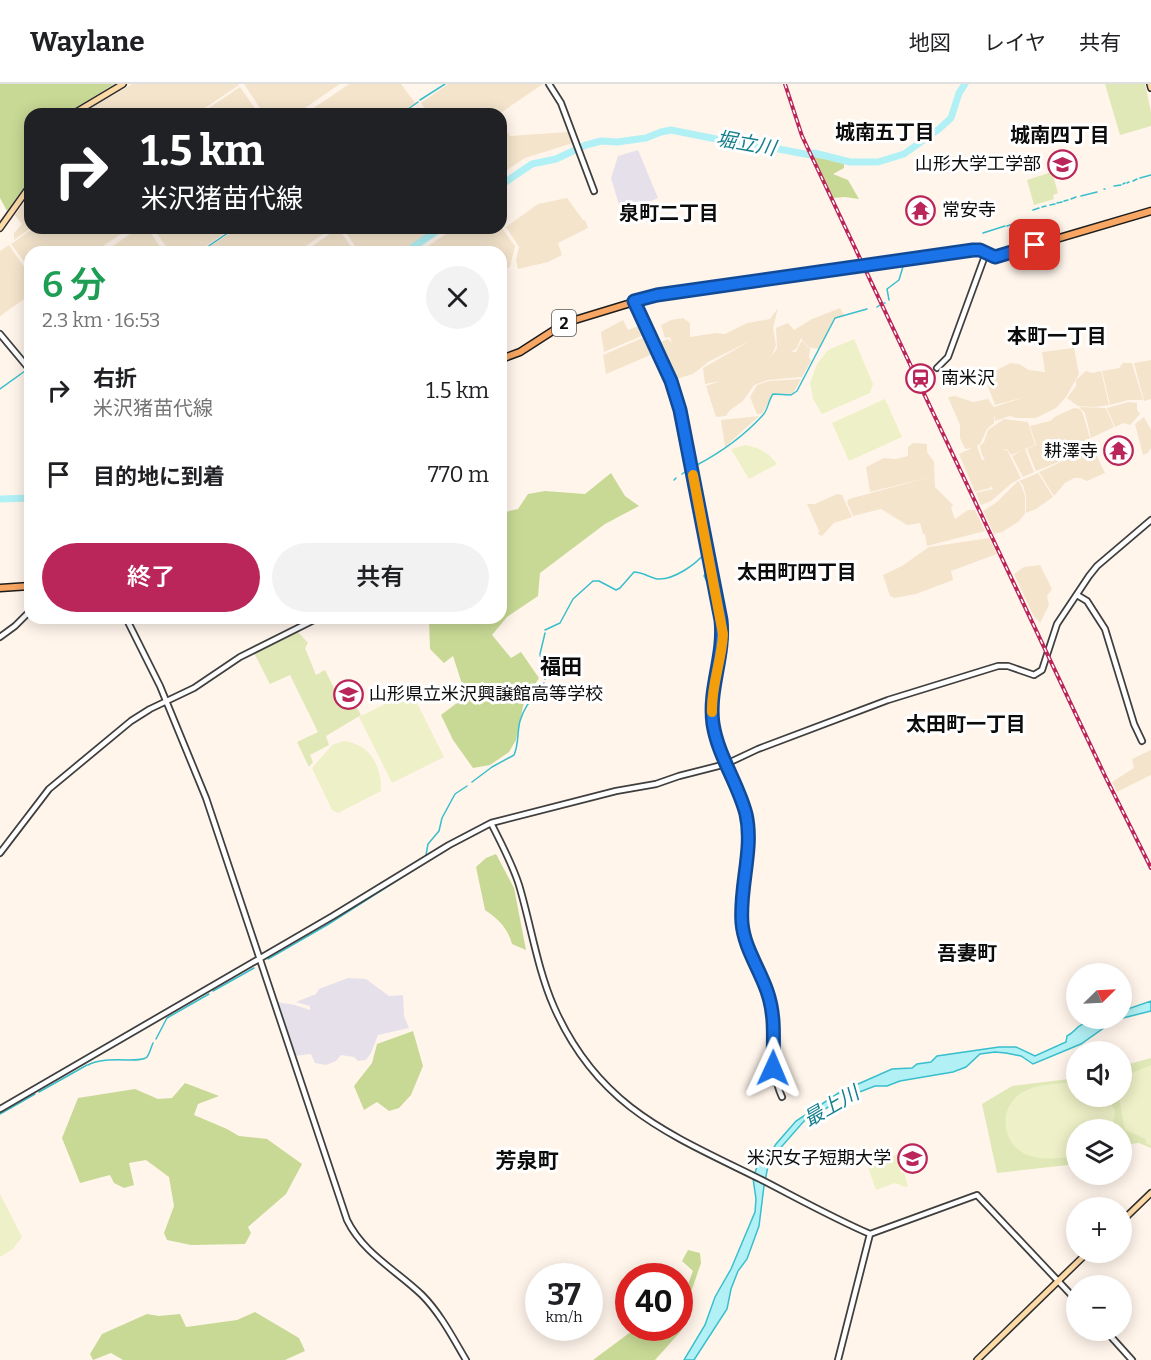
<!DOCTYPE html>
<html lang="ja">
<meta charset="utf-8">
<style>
:root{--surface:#fff;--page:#f2f2f2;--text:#202124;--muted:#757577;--line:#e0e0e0;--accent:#ba265a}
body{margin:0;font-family:Bitter,"Noto Sans JP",serif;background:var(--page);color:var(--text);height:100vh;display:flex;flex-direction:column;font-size:22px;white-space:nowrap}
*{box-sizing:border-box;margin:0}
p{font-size:20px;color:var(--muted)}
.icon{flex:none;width:33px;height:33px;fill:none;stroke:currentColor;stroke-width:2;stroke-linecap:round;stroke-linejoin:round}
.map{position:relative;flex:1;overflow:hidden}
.details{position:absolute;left:24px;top:162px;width:483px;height:378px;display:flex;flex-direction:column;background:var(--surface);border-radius:18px;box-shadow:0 3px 15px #0003}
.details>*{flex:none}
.top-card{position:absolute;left:24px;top:24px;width:483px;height:126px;border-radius:18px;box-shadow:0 3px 15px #0003;background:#202124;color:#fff;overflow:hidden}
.needle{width:39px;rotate:66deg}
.tools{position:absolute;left:1066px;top:879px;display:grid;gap:12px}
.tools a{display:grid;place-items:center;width:66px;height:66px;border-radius:50%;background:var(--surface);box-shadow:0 3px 15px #0003;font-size:30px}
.speed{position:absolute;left:525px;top:1179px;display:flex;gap:12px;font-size:30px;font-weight:700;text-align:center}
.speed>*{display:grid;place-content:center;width:78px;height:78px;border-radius:50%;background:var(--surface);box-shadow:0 3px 15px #0003;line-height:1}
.speed small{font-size:15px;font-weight:400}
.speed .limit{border:9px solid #d22;background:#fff;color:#111}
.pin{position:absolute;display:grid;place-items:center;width:51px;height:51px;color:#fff;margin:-26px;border-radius:12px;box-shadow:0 3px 9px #0006}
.me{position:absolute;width:66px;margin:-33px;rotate:1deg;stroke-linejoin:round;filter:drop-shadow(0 0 4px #0008)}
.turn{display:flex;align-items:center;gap:21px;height:126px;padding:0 18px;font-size:27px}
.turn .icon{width:78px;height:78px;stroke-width:2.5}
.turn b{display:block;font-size:42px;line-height:51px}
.round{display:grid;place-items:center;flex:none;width:63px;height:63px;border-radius:32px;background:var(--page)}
.head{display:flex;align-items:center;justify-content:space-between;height:102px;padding:0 18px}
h1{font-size:36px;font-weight:600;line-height:45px;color:#1e9e55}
.button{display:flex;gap:12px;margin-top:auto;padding:12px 18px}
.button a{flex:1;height:69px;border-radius:36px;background:var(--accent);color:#fff;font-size:24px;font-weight:600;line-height:69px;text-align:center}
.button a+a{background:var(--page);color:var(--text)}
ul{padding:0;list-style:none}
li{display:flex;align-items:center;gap:18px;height:84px;padding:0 18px}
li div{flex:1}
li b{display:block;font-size:22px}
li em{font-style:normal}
header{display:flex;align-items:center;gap:36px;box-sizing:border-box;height:84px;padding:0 30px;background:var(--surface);border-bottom:2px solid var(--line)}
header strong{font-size:28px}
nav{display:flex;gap:33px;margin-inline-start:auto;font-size:21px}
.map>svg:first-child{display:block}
.industrial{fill:#e6e0eb}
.farmland{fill:#f4e4cc}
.green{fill:#dfe8b6}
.forest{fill:#c8d995}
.pitch{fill:#eef0c7}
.water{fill:#b1f1f5;stroke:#38becc;stroke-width:1.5}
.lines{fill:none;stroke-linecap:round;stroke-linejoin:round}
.stream{stroke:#38becc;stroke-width:1.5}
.river{stroke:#b1f1f5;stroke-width:7}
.tertiary-casing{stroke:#3f3f3f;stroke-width:8}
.secondary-casing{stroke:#2e2e2e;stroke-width:8}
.primary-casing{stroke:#1d1d1d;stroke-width:9}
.tertiary{stroke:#fff;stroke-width:4.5}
.secondary{stroke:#fedaa7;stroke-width:5}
.primary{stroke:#f7a663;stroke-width:6}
.rail-casing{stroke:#ba265a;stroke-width:4}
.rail{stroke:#fff;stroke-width:1.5;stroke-dasharray:4.5;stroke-linecap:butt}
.route-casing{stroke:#114b97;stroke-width:15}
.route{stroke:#1a73e8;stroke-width:10}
.slow{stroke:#f59e0b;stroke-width:10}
.labels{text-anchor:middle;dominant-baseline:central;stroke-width:6;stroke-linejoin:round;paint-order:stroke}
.shield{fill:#fff;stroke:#555;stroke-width:1.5}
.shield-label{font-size:16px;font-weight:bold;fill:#0c0c0c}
.poi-label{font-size:18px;fill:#0c0c0c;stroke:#fff;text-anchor:end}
.neighbourhood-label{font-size:20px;font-weight:bold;fill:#0c0c0c;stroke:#fff}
.water-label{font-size:20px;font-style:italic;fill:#167f8e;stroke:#fff}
.quarter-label{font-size:21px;font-weight:bold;fill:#0c0c0c;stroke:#fff}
</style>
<header>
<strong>Waylane</strong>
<nav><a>地図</a><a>レイヤ</a><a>共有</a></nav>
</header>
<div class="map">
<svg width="1151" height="1276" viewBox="0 0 1151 1276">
<rect width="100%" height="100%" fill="#fff5eb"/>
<path class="industrial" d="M638 66 658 114 622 131 611 94 618 72Z
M348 894 366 895 389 912 403 911 404 932 409 944 378 951 371 969 366 976 358 977 354 973 341 971 336 977 326 981 315 979 311 970 295 972 277 918 295 921 310 926V922L296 918 316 910 319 905Z"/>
<path class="farmland" d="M132 0H238L239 1 196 30H81Z
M244 0H340L296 30H264Z
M349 0H401L415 19 399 30H305Z
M448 0H543L499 30H429L421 19Z
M240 3 259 30H200Z
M501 38 510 52 568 48 573 59 525 74 501 90Z
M30 111 31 144 14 156V149L22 140 15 131Z
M567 114 583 136H585L588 144 558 159 562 171 548 178 518 185 516 176 519 163 506 143 538 120Z
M501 143 515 162 510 183 501 187V168H419L455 144Z
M34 144H130L94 168H30V186L11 160Z
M139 144H147L164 168H104Z
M153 144H232L197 168H170Z
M238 144H332L297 168H202Z
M338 144 355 168H304Z
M343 144H436L400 168H359Z
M9 161 30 191V211L0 232V167Z
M778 224 773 244 776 261 773 269 766 275 774 269 777 264 776 244 788 239 794 246 812 235 840 224 844 231 834 235 819 265 808 263 801 254 797 264 791 268H796L802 256 807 263 810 264 809 273 811 277 802 293 768 296 754 301 743 317 730 326 726 332 716 333 706 302 720 297 705 300 703 284 750 257 708 278 693 290 673 296 656 260 668 255 672 259 670 253 665 254 661 241 671 236 683 234 690 239V253L716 249 725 250 747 239 770 235Z
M623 236 628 246 641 241 646 250 604 268 601 248Z
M647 252 655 269 606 290 603 271Z
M1074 264 1079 290 1066 313 1056 324 1036 334H1016L1010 332 995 337 994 330V339L987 345 980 360 977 362 982 376 985 375 982 371 980 362 984 358 988 346 1004 335 1028 338 1035 361 1025 365 1034 388 1023 393 1012 372 1023 366 1011 371 1007 365H1002L1007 366 1021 394 1012 399 991 417 981 421 976 409 993 405 991 402 990 404 975 408 959 370 972 364 965 365 960 354V341L948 313 955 312 973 318 988 315 994 323 1025 313 995 321 986 297 994 288 1010 279 1019 280 1029 286 1045 288 1042 268Z
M1151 276V315L1144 317 1134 279Z
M1123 279H1132L1143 316H1128L1110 321 1102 287 1119 284Z
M1086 287 1092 289 1101 287 1109 321 1095 323 1078 322 1067 314 1076 302V296Z
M801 295 793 310H773L762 330H757L750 313 757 301 769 297Z
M1129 318 1137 319V326L1140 330 1130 341 1124 339 1115 343 1107 324Z
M1079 323 1106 324 1114 343 1091 354 1085 329Z
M1074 324 1080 325 1083 330 1092 361 1091 364H1093L1105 389 1087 397 1080 394H1074L1065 399 1054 412 1039 388 1083 368 1084 373V368L1088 366 1036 387 1027 365 1036 361 1030 342 1050 337 1056 332Z
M759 332 725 363 721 336Z
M1144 333 1151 346V364L1148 369 1143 371 1135 340Z
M913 359 927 360V368L934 378 935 403 953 421 951 424 955 435 968 426H975L985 447 927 462 925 450H923L920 439 907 441 881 425 853 432 847 418 849 415 934 392 870 408 866 383 884 374 896 375 908 372V363Z
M1038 389 1053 413 1036 425 1026 429V412L1023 401 1019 397Z
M1018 397 1021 401 1025 412V430L1018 438 1002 448 994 450 983 427 997 418Z
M837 410 842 411 852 433 834 439 822 452 818 450 819 447 807 420H815Z
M989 454 997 470 951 487 953 496 916 510 894 514 890 512 883 491 902 482 929 463Z
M1040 481 1052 505 1047 512 1049 521 1040 539 1033 531 1014 490 1024 483Z
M1151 666V691L1117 708 1112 698 1134 684 1132 675Z"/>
<path class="green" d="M1105 0H1145L1151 28V42L1120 51Z
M1052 88 1058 109 1053 111 1054 115 1034 121 1027 96Z
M298 548 308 559 305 564 316 591 325 586 344 624 351 621 357 624 361 631 326 652 329 661 310 671 313 678 309 683 297 658 318 648 290 591 270 600 254 569Z
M1151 974V1064L1139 1059 1122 1061V1046H1077V1080L997 1089 982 1020 1012 1002 1077 994V1012H1122V982Z"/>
<path class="forest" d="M0 0H114L66 30H30V96L7 127 0 114Z
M813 72C823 77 836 73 844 80V84L833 90 848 96 859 115 845 113 833 114Z
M611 389 625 412 639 422 605 440 540 489 538 512 507 533 492 551 511 574 521 568 539 594 524 618 516 656 509 668 490 681 473 684 453 656 441 631 457 619 462 600 453 572 444 579 430 565 429 534H501V429L518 425 528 410 545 407 585 410Z
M496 770 514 804 526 866 512 860C508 844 497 834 485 826L476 783 486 774Z
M413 947 423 982 411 1011 399 1024 389 1027 377 1018 364 1026 354 1002 372 979 377 960Z
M185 999 219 1012 198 1020 194 1031 227 1045 239 1052 267 1055 302 1080 286 1110 248 1143 251 1149 245 1160 191 1161 167 1156 164 1149 174 1122 169 1093 146 1076 129 1079 134 1101 124 1104 114 1099 110 1091 80 1099 62 1054 78 1014 135 1005 158 1015 172 1014Z
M688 1166 700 1169 701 1179 690 1211 681 1247 655 1276H593L636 1244H680V1210L684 1211 693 1187 682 1177Z
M255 1228 299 1254 305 1267 285 1276H123L111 1269 93 1276 90 1270 102 1250 147 1230 159 1232 180 1230 186 1243 237 1236Z"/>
<path class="pitch" d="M854 255 873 300 870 309 822 330 813 315 810 299 817 280 828 266Z
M885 315 902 353 849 377 832 339Z
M746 361C760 364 769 369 777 380L749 395 731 365Z
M411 607 444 673 392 699 359 633Z
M344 657C370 660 382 682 381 707L338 729 332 726 312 684 332 661Z
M1151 981V1062L1146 1059V1055L1125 1046 1119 1013 1122 1012C1122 990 1132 989 1151 981Z
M1077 998V1012L1108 1013 1115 1027 1113 1045 1077 1046V1071C1061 1075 1038 1077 1023 1069 998 1054 1000 1017 1027 1006 1042 999 1061 1000 1077 998Z
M897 1070 901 1089 904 1088 908 1102 905 1103 895 1099 876 1106 868 1083Z
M0 1110 22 1153 13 1165 0 1173Z"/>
<path class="water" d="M1151 917V927L1115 936 1081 960 1033 980 1021 972 1006 969 995 968 980 970 966 983 953 988 900 997 887 1002H875L844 1014 804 1037 769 1077 764 1102 759 1142 747 1175 738 1187 731 1205 727 1225 694 1276H684L705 1241 715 1213 731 1185 755 1128 756 1115 753 1094 757 1083 767 1074 776 1060 796 1037 840 1008 892 985 912 984 917 980 931 978 937 972 999 963H1016L1035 972 1066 958 1067 952C1073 949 1074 947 1078 943 1089 934 1109 935 1122 934V927Z"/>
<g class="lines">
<path class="stream" d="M420 16 445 0
M401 30 418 18
M1140 94 1151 91
M1133 97 1137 95
M1127 99 1129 98
M1123 100 1125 99
M1114 102 1121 101
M1104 105H1105
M1081 112 1097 108
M1071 115 1076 113
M1064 117 1068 116
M1057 119 1062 118
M1050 121 1055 120
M1042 123 1046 122
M1033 126 1039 124
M1020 139H1023
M1015 140H1016
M1007 142 1013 140
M983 149 1005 142
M200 168 235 144
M889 216 887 205 899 196 904 179
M884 219H885
M877 223 880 221
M0 305 25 287
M695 382C720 369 744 352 763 331 768 326 768 317 773 310L791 311 797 307 835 234 867 225
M682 390 689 385
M674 396 676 394
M692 398 696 421
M698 429 703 454
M703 458 706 471
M707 478 708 483 704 492 713 509
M721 523 724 535
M545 546 560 539 573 515 593 497H599L616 506 620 504 634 488C643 488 650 494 658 495 674 496 696 480 705 469
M545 549 540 570 545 595
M472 698 492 683 514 671C519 660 517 648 520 637 525 620 535 612 544 599
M426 771 428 760 439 747 442 734 455 710 467 702
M268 875 327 841 426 778
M213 907 254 884
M156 955 167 934 209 910
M88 981C106 971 140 980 147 973 150 969 151 963 153 959
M39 1008 87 981
M0 1030 35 1010"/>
<path class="river" d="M501 101 532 80 556 75 586 61 601 57 617 58 646 54 661 48 671 46 716 55 719 57 763 62 810 71 814 69 850 78H878L904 70 939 45 951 34 959 9 965 0
M406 168 441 144
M0 415 30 414"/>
<defs>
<path id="tertiary" d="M549 0 561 19 594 107
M634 217 671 297 680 326 721 536C725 569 710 599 712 631 714 668 740 698 747 734 753 766 741 801 742 834 743 865 764 890 771 919 778 951 768 983 782 1013
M0 250 30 286
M937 284 948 273 986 169
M1077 511 1087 517 1105 545 1134 640 1142 657
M126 534 160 602 206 714 347 1136C363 1169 396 1186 422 1211 440 1229 453 1254 466 1276
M0 553 15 542 30 527
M491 739C501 759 512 779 519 801 531 841 537 884 554 923 598 1023 669 1050 760 1095 797 1114 833 1134 870 1150L977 1111 1077 1217
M0 769 49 705 131 637 150 625 194 604 240 573 318 534
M0 1025 333 832 449 761 491 739 616 707 656 700 679 692 726 680 758 665 888 616 998 582H1008L1034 591 1042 586 1057 540 1089 492 1097 482 1151 436
M1105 1246 1132 1276
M838 1276 870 1150"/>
<path id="secondary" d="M1150 0 1151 4
M73 30 123 0
M0 144 30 102
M1122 1137 1151 1109
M977 1276 1088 1168"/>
<path id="primary" d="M501 275 520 268 565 239 657 211 973 166H980L995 173 1151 127
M0 504 30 502"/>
</defs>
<use href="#tertiary" class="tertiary-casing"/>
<use href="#secondary" class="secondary-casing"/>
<use href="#primary" class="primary-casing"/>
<use href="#tertiary" class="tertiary"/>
<use href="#secondary" class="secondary"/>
<use href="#primary" class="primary"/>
<defs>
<path id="rail" d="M785 0 802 52 1105 692 1151 784"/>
</defs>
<use href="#rail" class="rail-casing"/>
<use href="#rail" class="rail"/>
</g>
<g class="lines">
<defs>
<path id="route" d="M773 984C773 957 776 932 767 907 759 884 744 863 742 839 739 803 754 765 746 730 738 699 718 672 713 640 708 605 725 572 721 536L680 326 671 297 634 217 657 211 973 166H980L995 173 1035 161"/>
</defs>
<use href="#route" class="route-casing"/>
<use href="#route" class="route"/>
<path class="slow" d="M693 391 723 550C722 576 711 601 712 628"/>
</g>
<defs>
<symbol id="university-ring" viewBox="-11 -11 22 22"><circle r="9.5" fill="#fff" stroke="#ba265a" stroke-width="1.5"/><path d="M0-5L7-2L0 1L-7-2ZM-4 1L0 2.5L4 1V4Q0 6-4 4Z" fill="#ba265a"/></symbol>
<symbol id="temple-ring" viewBox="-11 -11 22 22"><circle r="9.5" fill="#fff" stroke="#ba265a" stroke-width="1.5"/><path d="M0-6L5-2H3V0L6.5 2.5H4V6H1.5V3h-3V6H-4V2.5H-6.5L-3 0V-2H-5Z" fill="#ba265a"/></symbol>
<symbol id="station-ring" viewBox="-11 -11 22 22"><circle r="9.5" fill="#fff" stroke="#ba265a" stroke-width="1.5"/><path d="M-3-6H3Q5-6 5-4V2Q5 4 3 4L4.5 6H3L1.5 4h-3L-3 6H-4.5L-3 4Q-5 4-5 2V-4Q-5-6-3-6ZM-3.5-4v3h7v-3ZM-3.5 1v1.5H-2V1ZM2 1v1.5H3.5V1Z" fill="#ba265a"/></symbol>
<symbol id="school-ring" viewBox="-11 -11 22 22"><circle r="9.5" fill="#fff" stroke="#ba265a" stroke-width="1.5"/><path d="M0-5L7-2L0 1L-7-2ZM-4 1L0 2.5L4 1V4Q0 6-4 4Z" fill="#ba265a"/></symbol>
</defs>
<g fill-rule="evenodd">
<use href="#university-ring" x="1046" y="64" width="33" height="33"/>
<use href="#temple-ring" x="904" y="110" width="33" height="33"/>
<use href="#station-ring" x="904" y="278" width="33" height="33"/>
<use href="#temple-ring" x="1102" y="350" width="33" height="33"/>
<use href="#school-ring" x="332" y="594" width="33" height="33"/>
<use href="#university-ring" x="896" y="1058" width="33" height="33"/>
</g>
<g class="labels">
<rect class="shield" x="552" y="226" width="24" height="26" rx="4.5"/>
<g class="shield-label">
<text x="564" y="239">2</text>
</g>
<g class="poi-label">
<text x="1041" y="80">山形大学工学部</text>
<text x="942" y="126" text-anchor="start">常安寺</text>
<text x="941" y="294" text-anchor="start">南米沢</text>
<text x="1098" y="367">耕澤寺</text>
<text x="369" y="610" text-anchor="start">山形県立米沢興譲館高等学校</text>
<text x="891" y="1074">米沢女子短期大学</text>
</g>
<g class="neighbourhood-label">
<text x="885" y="48">城南五丁目</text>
<text x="1060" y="51">城南四丁目</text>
<text x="669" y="129">泉町二丁目</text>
<text x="1057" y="252">本町一丁目</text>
<text x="797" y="488">太田町四丁目</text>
<text x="966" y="640">太田町一丁目</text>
<text x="967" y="869">吾妻町</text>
</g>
<g class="water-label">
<text transform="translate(746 59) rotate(10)">堀立川</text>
<text transform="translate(831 1022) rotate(-30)">最上川</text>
</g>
<g class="quarter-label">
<text x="561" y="583">福田</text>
<text x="527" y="1077">芳泉町</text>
</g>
</g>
</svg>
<div class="tools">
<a><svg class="needle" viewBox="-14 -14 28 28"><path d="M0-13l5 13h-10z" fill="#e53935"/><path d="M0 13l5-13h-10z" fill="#757577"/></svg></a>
<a><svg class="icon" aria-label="sound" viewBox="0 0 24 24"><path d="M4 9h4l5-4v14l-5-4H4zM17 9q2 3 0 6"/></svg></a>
<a><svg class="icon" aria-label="layers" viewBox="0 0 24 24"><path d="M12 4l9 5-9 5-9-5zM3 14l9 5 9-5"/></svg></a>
<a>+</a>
<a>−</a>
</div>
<div class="speed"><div>37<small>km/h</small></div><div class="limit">40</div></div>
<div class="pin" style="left:1035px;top:161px;background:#d93025"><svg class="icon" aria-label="arrive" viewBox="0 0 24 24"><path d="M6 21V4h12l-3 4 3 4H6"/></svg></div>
<svg class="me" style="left:773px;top:984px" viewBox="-20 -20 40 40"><path d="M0-17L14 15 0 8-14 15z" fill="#1a73e8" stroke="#fff" stroke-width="4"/></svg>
<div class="top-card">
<div class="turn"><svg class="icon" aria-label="right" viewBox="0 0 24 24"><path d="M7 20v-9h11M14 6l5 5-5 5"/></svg><div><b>1.5 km</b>米沢猪苗代線</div></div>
</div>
<section class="details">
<div class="head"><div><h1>6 分</h1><p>2.3 km · 16:53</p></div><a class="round"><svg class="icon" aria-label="close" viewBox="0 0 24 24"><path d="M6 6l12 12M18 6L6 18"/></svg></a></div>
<ul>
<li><svg class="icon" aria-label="right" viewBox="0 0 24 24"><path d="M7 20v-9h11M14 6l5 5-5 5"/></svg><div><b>右折</b><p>米沢猪苗代線</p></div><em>1.5 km</em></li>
<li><svg class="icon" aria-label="arrive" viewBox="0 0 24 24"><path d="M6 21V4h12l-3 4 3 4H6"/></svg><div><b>目的地に到着</b></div><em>770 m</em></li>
</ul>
<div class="button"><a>終了</a><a>共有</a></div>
</section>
</div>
